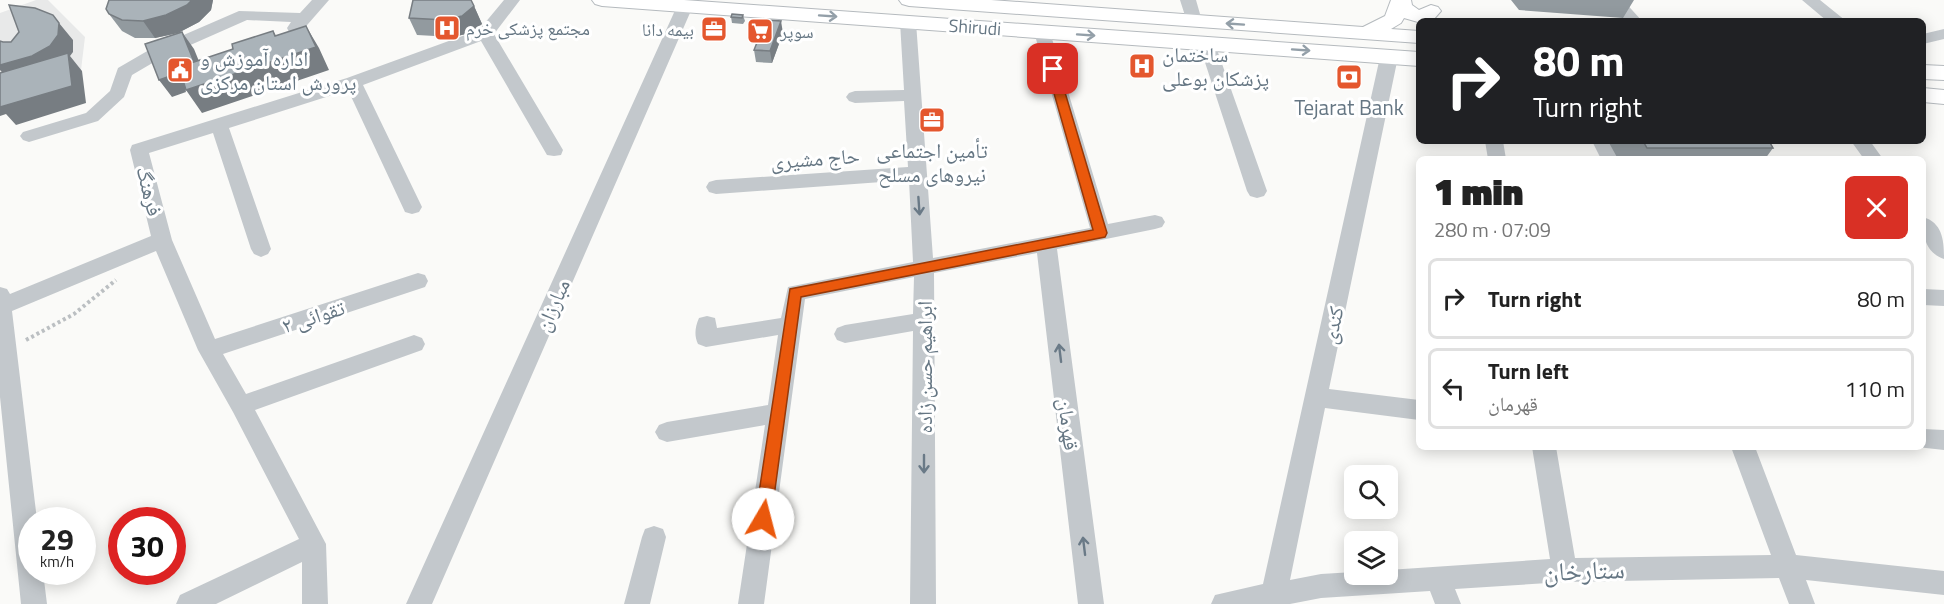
<!DOCTYPE html>
<meta charset="utf-8">
<style>
:root{--surface:#fff;--page:#f2f2f2;--text:#222;--muted:#767676;--line:#e0e0e0}
body{margin:0;font-family:"Titillium Web","Noto Naskh Arabic",sans-serif;background:var(--page);color:var(--text);height:100vh;display:flex;flex-direction:column;font-size:22px;white-space:nowrap}
*{box-sizing:border-box;margin:0}
p{font-size:20px;color:var(--muted)}
.icon{flex:none;width:33px;height:33px;fill:none;stroke:currentColor;stroke-width:2;stroke-linecap:round;stroke-linejoin:round}
.map{position:relative;flex:1;overflow:hidden}
.side{position:absolute;left:1416px;top:156px;width:510px;height:294px;display:flex;flex-direction:column;background:var(--surface);border-radius:9px;box-shadow:0 3px 15px #0003}
.side>*{flex:none}
.top-card{position:absolute;left:1416px;top:18px;width:510px;height:126px;border-radius:9px;box-shadow:0 3px 15px #0003;background:#202124;color:#fff;overflow:hidden}
.tools{position:absolute;left:1344px;top:465px;display:grid;gap:12px}
.tools a{display:grid;place-items:center;width:54px;height:54px;border-radius:9px;background:var(--surface);box-shadow:0 3px 15px #0003;font-size:30px}
.speed{position:absolute;left:18px;top:507px;display:flex;gap:12px;font-size:30px;font-weight:700;text-align:center}
.speed>*{display:grid;place-content:center;width:78px;height:78px;border-radius:50%;background:var(--surface);box-shadow:0 3px 15px #0003;line-height:1}
.speed small{font-size:15px;font-weight:400}
.speed .limit{border:9px solid #d22;background:#fff;color:#111}
.pin{position:absolute;display:grid;place-items:center;width:51px;height:51px;color:#fff;margin:-26px;border-radius:12px;box-shadow:0 3px 9px #0006}
.me{position:absolute;width:66px;margin:-33px;rotate:8deg;stroke-linejoin:round;filter:drop-shadow(0 0 4px #0008)}
.turn{display:flex;align-items:center;gap:21px;height:126px;padding:0 18px;font-size:27px}
.turn .icon{width:78px;height:78px;stroke-width:2.5}
.turn b{display:block;font-size:42px;line-height:51px}
.round{display:grid;place-items:center;flex:none;width:63px;height:63px;border-radius:9px;background:var(--page)}
.summary{display:flex;align-items:center;justify-content:space-between;height:102px;padding:0 18px}
h1{font-size:36px;font-weight:800;line-height:45px}
ul{padding:0;list-style:none}
li{display:flex;align-items:center;gap:18px;height:81px;margin:0 12px 9px;padding:0 6px;border:3px solid var(--line);border-radius:9px}
li div{flex:1}
li b{display:block;font-size:22px}
li em{font-style:normal}
.map>svg:first-child{display:block}
.built{fill:#e8e9e9}
.lines{fill:none;stroke-linecap:round;stroke-linejoin:round}
.major-casing{stroke:#b5babe;stroke-width:2}
.path{stroke:#bbbfc2;stroke-width:4;stroke-dasharray:3 3;stroke-linecap:butt}
.minor{fill:#c3c8cc;fill-rule:evenodd}
.major{fill:#fff;fill-rule:evenodd}
.wall{fill:#929a9f}
.shaded-wall{fill:#777d82}
.building{fill:#aab3b9;stroke:#777d82;stroke-width:1.5}
.oneway{stroke:#939fa8}
.oneway2{stroke:#6a7a87}
.route{fill:#ea580c;stroke:#983908;stroke-width:1.5}
.labels{text-anchor:middle;dominant-baseline:central;stroke-width:6;stroke-linejoin:round;paint-order:stroke}
.far-street-label{font-size:18px;fill:#657683;stroke:#fff}
.far-poi-label{font-size:18px;fill:#657683;stroke:#fff;text-anchor:start}
.poi-label{font-size:21px;fill:#657683;stroke:#fff;text-anchor:start}
.street-label{font-size:21px;fill:#657683;stroke:#fff}
.near-street-label{font-size:26px;fill:#657683;stroke:#fff}
</style>
<div class="map">
<svg width="1944" height="604" viewBox="0 0 1944 604">
<rect width="100%" height="100%" fill="#fafaf8"/>
<path class="built" d="M36 0H48L85 37 81 70 0 94V13Z"/>
<g class="lines">
<defs>
<path id="major" d="M592 0H684L1419 52V66L602 6 595 4Z
M899 0H991L1363 27 1385 16 1391 0H1411L1412 5 1419 10 1431 5 1438 7 1441 11 1434 19 1418 22 1404 18 1401 23 1391 29 1419 31V43L909 6 902 4Z
M1923 65 1944 66V80L1923 79Z
M1923 88 1944 90V104L1923 102Z"/>
</defs>
<use href="#major" class="major-casing"/>
<path class="path" d="M26 340 74 314 116 280"/>
<path class="minor" d="M312 0H329L301 32H289L287 28 291 22 247 20 161 58 132 75 124 97 98 121 29 142 23 140 20 136 23 132 86 113 110 91 118 68 149 50 239 11 300 13Z
M504 0H520L494 34 563 150 561 155 554 156 547 155 481 41 363 85 422 207 419 212 412 214 405 212 348 90 229 128 271 249 268 254 261 257 254 254 251 249 213 133 149 153 172 240 215 339 418 273 425 275 428 281 425 287 223 354 246 394 414 335 422 338 425 344 422 350 255 410 326 544 328 604H302V562L216 604H176L180 595 299 539 233 412 198 350 156 251 12 311 37 520H32V572H43L47 604H21L0 397V287L7 289 10 294 151 236 130 150 132 145 347 78 479 30Z
M1180 0H1196L1202 21 1200 25H1188Z
M1606 0H1623L1642 21H1625Z
M1802 0H1820L1846 21H1827Z
M685 1 693 6 432 604H406L677 6Z
M908 17 916 22 933 258 1090 228 1034 32 1036 28H1048L1050 32 1108 224 1155 215 1162 217 1165 222 1162 227 1155 229 1057 249 1104 604H1078L1037 253 934 273 936 604H910L913 331 845 343 837 340 834 334 837 328 845 325 913 314 914 277 805 299 764 604H738L765 425 667 442 659 439 655 432 659 425 667 422 768 405 778 335 706 347 698 344C694 336 695 327 699 318L707 316 715 318 717 328 781 318 788 287 913 262 909 180 716 194 709 192 706 187 709 182 716 180 908 167 904 101 855 103 849 101 846 97 849 93 855 91 904 90 900 22Z
M1944 29V39L1923 44V34Z
M1207 39 1213 40 1215 44 1267 191 1264 196 1257 198 1250 196 1247 191 1199 44 1201 40Z
M1389 52 1395 53 1398 57 1329 389 1419 400V420L1325 408 1290 580 1321 574 1354 572V574H1388V570L1550 559 1532 447H1556L1575 558 1771 555 1731 447H1755L1796 555 1944 571V595L1806 580 1815 604H1789L1779 578 1564 582 1455 589 1461 604H1435L1430 591 1321 598 1290 604H1211L1215 595 1263 584 1380 57 1383 53Z
M1485 141H1503L1506 159H1488Z
M1592 141H1610L1619 159H1601Z
M1851 141H1870L1883 159H1864Z
M1923 217C1943 223 1944 241 1944 259 1924 252 1923 234 1923 217Z
M1923 289 1944 290V306L1923 305Z
M1923 429 1944 430V450L1917 447H1923Z
M654 526 663 529 666 537 650 604H624L642 537 645 529Z"/>
<use href="#major" class="major"/>
</g>
<path class="wall" d="M109 0H213L211 10 199 22 178 33 155 38H135L122 31 109 14Z
M1511 0H1634L1623 18 1519 10Z
M474 6 482 24 470 33 453 37 417 35 409 18Z
M743 15 745 21 743 24 732 23 731 17Z
M783 33 772 63 756 62 754 50Z
M1608 141H1769L1773 148 1765 159H1618Z"/>
<path class="shaded-wall" d="M192 0H213L211 10 199 22 178 33 155 38 143 21Z
M474 6 482 24 470 33 453 37 445 20Z
M781 21 783 33 772 63 770 51Z
M59 23 73 40V52L70 56 82 71 86 103 16 125 6 114 0 116V95L12 83 0 70V65Z
M306 26 319 48 329 70 202 113 186 90 273 31 287 53Z
M182 32 194 49 207 81 185 89 186 92 172 97 159 80 172 71Z"/>
<path class="building" d="M109 0H192L187 5 166 15 143 21 122 20 109 14 106 9Z
M413 0H471L474 6 462 16 445 20 409 18Z
M9 5 35 8 53 15 59 23 58 35 50 46 32 56 0 65V41L3 42H11L19 32Z
M732 14 743 15 742 18 731 17Z
M766 20 781 21 770 51 754 50Z
M306 26 316 47 186 90 179 67 233 49 232 44 273 31 275 36Z
M182 32 194 62 179 67 180 68 172 71 173 75 159 80 145 44Z
M68 53 72 86 0 107V73Z
M1643 141H1769L1773 148H1647Z"/>
<defs><path id="oneway-shaft" d="M-6 0H5M1.5-3L5.5 0L1.5 3" fill="none" stroke-width="1.6" stroke-linecap="round" stroke-linejoin="round" transform="scale(1.5)"/></defs>
<g class="oneway">
<use href="#oneway-shaft" transform="translate(828 16) rotate(4)"/>
<use href="#oneway-shaft" transform="translate(1235 24) rotate(-176)"/>
<use href="#oneway-shaft" transform="translate(1086 35) rotate(4)"/>
<use href="#oneway-shaft" transform="translate(1301 50) rotate(4)"/>
</g>
<g class="oneway2">
<use href="#oneway-shaft" transform="translate(919 206) rotate(86)"/>
<use href="#oneway-shaft" transform="translate(1060 353) rotate(-97)"/>
<use href="#oneway-shaft" transform="translate(924 464) rotate(90)"/>
<use href="#oneway-shaft" transform="translate(1084 546) rotate(-97)"/>
</g>
<path class="route" d="M1053 66 1058 69 1107 233 1105 237 801 297 771 519 768 524 763 526 757 524 755 519 790 289 1093 230 1047 69Z"/>
<defs>
<symbol id="hospital-square" viewBox="-11 -11 22 22"><rect x="-9" y="-9" width="18" height="18" rx="4" fill="#e4572e" stroke="#fff"/><path d="M-5-5h3v3.5h4V-5h3V5h-3V1.5h-4V5h-3Z" fill="#fff"/></symbol>
<symbol id="office-square" viewBox="-11 -11 22 22"><rect x="-9" y="-9" width="18" height="18" rx="4" fill="#e4572e" stroke="#fff"/><path d="M-6-3h4V-5.5h4V-3h4V5H-6ZM-1-4.5V-3h2v-1.5ZM-6 0V1H6V0Z" fill="#fff"/></symbol>
<symbol id="supermarket-square" viewBox="-11 -11 22 22"><rect x="-9" y="-9" width="18" height="18" rx="4" fill="#e4572e" stroke="#fff"/><path d="M-6-5.5h2.5l.6 2H6L4.5 2H-2.5L-4.4-4H-6ZM-1.5 3.2a1.3 1.3 0 1 0 .1 0ZM3 3.2a1.3 1.3 0 1 0 .1 0Z" fill="#fff"/></symbol>
<symbol id="civic-square" viewBox="-11 -11 22 22"><rect x="-9" y="-9" width="18" height="18" rx="4" fill="#e4572e" stroke="#fff"/><path d="M-.6-6.5H3V-4.5H.6V-3L4-1V1h2V6H-6V1h2V-1L-.6-3ZM-1.2 2.5V6h2.4V2.5Z" fill="#fff"/></symbol>
<symbol id="bank-square" viewBox="-11 -11 22 22"><rect x="-9" y="-9" width="18" height="18" rx="4" fill="#e4572e" stroke="#fff"/><path d="M-6-4H6V4H-6ZM0-2.3a2.3 2.3 0 1 0 0 4.6a2.3 2.3 0 1 0 0-4.6Z" fill="#fff"/></symbol>
</defs>
<g fill-rule="evenodd">
<use href="#hospital-square" x="432" y="13" width="30" height="30"/>
<use href="#office-square" x="699" y="14" width="30" height="30"/>
<use href="#supermarket-square" x="745" y="16" width="30" height="30"/>
<use href="#hospital-square" x="1127" y="51" width="30" height="30"/>
<use href="#civic-square" x="165" y="55" width="30" height="30"/>
<use href="#bank-square" x="1334" y="62" width="30" height="30"/>
<use href="#office-square" x="917" y="105" width="30" height="30"/>
</g>
<g class="labels">
<g class="far-street-label">
<text transform="translate(975 27) rotate(4)">Shirudi</text>
</g>
<g class="far-poi-label">
<text x="466" y="28">مجتمع پزشکی خرم</text>
<text x="694" y="29" text-anchor="end">بیمه دانا</text>
<text x="780" y="31">سوپر</text>
</g>
<g class="poi-label">
<text x="1162" y="54">ساختمان<tspan x="1162" dy="24">پزشکان بوعلی</tspan></text>
<text x="200" y="58">اداره آموزش و<tspan x="200" dy="24">پرورش استان مرکزی</tspan></text>
<text x="1349" y="107" text-anchor="middle">Tejarat Bank</text>
<text x="932" y="150" text-anchor="middle">تأمین اجتماعی<tspan x="932" dy="24">نیروهای مسلح</tspan></text>
</g>
<g class="street-label">
<text transform="translate(815 158) rotate(-4)">حاج مشیری</text>
<text transform="translate(150 191) rotate(76)">فرهنگ</text>
<text transform="translate(552 305) rotate(-66)">مبارزان</text>
<text transform="translate(313 316) rotate(-18)">تقوائی ۲</text>
<text transform="translate(1332 325) rotate(-78)">کندی</text>
<text transform="translate(924 367) rotate(-90)">ابراهیم حسن زاده</text>
<text transform="translate(1069 424) rotate(83)">قهرمان</text>
</g>
<g class="near-street-label">
<text transform="translate(1584 570) rotate(-2)">ستارخان</text>
</g>
</g>
</svg>
<div class="tools">
<a><svg class="icon" aria-label="search" viewBox="0 0 24 24"><circle cx="10" cy="10" r="6"/><path d="M15 15l6 6"/></svg></a>
<a><svg class="icon" aria-label="layers" viewBox="0 0 24 24"><path d="M12 4l9 5-9 5-9-5zM3 14l9 5 9-5"/></svg></a>
</div>
<div class="speed"><div>29<small>km/h</small></div><div class="limit">30</div></div>
<div class="pin" style="left:1053px;top:69px;background:#d93025"><svg class="icon" aria-label="arrive" viewBox="0 0 24 24"><path d="M6 21V4h12l-3 4 3 4H6"/></svg></div>
<svg class="me" style="left:763px;top:519px" viewBox="-20 -20 40 40"><circle r="19" fill="#fff"/><path d="M0-13L10 11 0 6-10 11z" fill="#ea580c"/></svg>
<div class="top-card">
<div class="turn"><svg class="icon" aria-label="right" viewBox="0 0 24 24"><path d="M7 20v-9h11M14 6l5 5-5 5"/></svg><div><b>80 m</b>Turn right</div></div>
</div>
<section class="side">
<div class="summary"><div><h1>1 min</h1><p>280 m · 07:09</p></div><a class="round" style="background:#d93025;color:#fff"><svg class="icon" aria-label="close" viewBox="0 0 24 24"><path d="M6 6l12 12M18 6L6 18"/></svg></a></div>
<ul>
<li><svg class="icon" aria-label="right" viewBox="0 0 24 24"><path d="M7 20v-9h11M14 6l5 5-5 5"/></svg><div><b>Turn right</b></div><em>80 m</em></li>
<li><svg class="icon" aria-label="left" viewBox="0 0 24 24"><path d="M17 20v-9H6M10 6l-5 5 5 5"/></svg><div><b>Turn left</b><p>قهرمان</p></div><em>110 m</em></li>
</ul>
</section>
</div>
